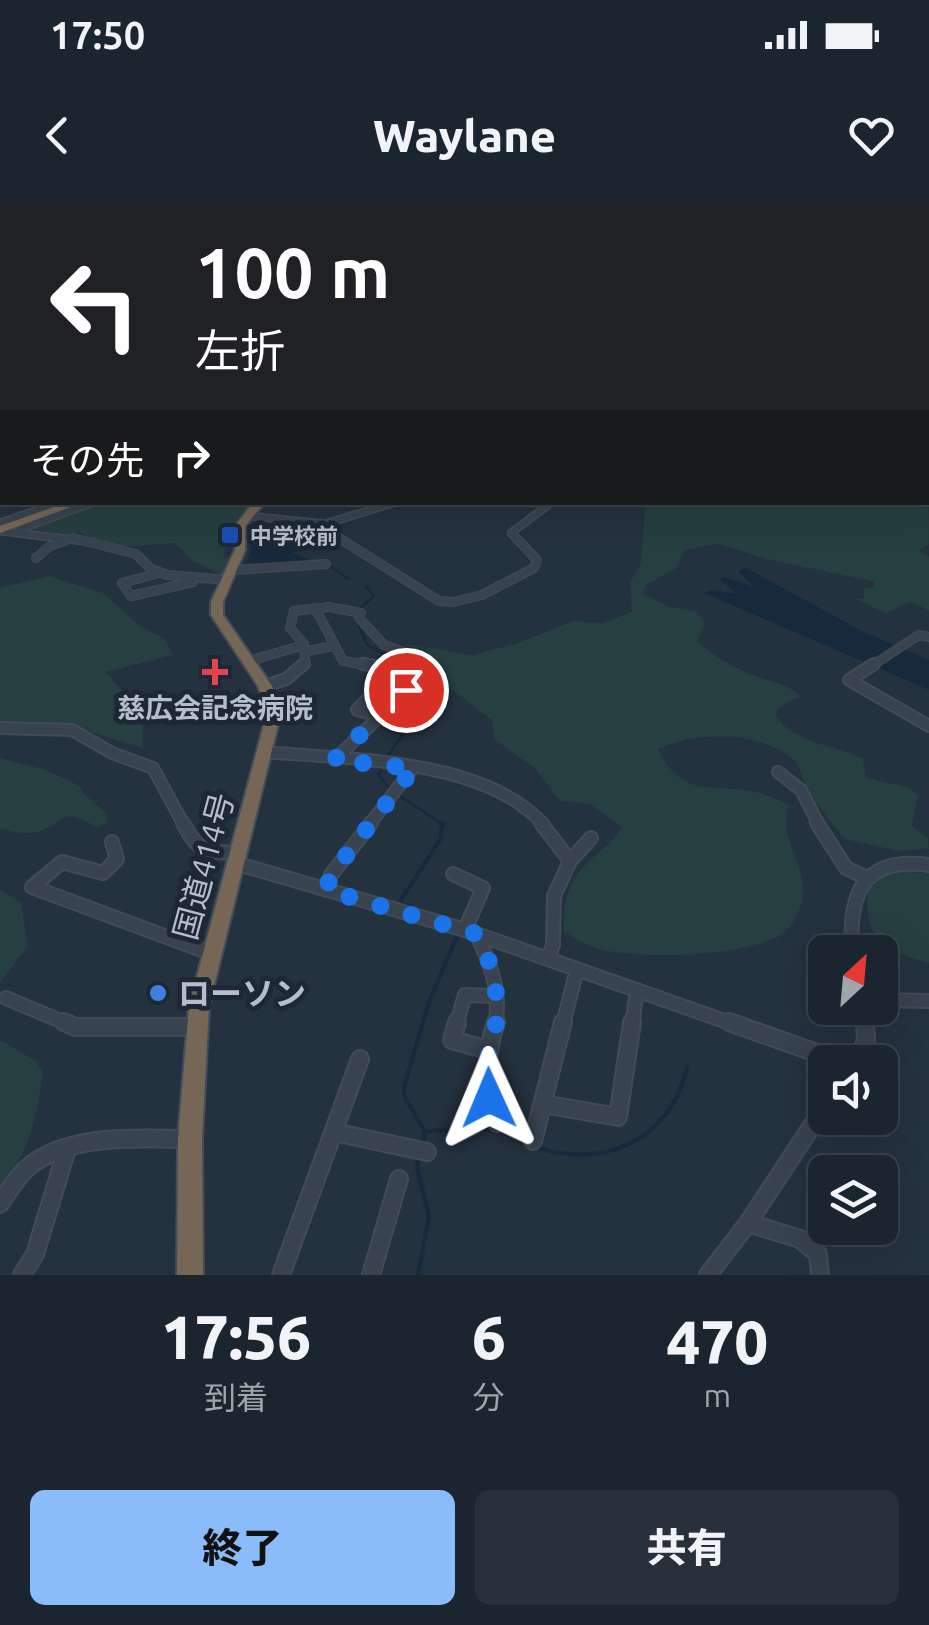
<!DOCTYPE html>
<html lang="ja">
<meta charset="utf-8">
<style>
:root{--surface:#1b252f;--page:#28313b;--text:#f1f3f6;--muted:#a0a5aa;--line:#39424b;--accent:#8abcf9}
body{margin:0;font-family:Ubuntu,"Noto Sans JP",sans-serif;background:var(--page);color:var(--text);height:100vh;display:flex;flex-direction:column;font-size:38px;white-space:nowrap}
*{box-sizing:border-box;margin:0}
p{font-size:32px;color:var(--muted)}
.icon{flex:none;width:55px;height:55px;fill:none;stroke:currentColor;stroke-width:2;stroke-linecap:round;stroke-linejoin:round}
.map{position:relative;height:1075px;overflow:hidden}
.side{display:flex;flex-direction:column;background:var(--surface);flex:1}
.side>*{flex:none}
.guide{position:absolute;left:0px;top:0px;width:930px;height:305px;box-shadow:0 10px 40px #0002,0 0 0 2px var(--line);background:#202124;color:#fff;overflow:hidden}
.needle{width:65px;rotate:26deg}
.controls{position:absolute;left:808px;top:735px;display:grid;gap:20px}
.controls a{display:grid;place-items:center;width:90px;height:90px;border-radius:15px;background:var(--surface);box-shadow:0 10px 40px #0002,0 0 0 2px var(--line);font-size:50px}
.pin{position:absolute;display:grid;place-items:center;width:85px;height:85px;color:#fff;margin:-42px;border:5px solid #fff;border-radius:50%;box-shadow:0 2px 10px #0007}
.me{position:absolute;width:110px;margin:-55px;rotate:359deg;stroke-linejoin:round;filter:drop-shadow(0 0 8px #0008)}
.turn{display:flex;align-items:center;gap:35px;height:210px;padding:0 30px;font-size:45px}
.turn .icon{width:130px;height:130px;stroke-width:2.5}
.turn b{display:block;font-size:70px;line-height:85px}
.then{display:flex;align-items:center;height:95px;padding:0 30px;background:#0003;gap:20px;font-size:38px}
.eta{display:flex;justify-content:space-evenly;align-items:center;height:170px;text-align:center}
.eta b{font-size:60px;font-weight:800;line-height:70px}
.cta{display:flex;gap:20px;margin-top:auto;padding:20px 30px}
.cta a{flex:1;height:115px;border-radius:15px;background:var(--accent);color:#111;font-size:40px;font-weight:800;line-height:115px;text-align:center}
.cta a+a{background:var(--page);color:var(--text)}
.status{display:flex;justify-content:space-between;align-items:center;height:70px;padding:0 50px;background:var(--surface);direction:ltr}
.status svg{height:28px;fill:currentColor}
header{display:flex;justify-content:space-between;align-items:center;height:130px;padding:0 30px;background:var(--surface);font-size:45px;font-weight:800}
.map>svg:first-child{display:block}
.green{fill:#263f40}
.water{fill:#17293d}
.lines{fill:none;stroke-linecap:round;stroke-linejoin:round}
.stream-far1{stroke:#17293d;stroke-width:2.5}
.stream{stroke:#17293d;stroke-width:4}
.minor-far4-casing{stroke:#424c58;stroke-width:9}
.minor-far3-casing{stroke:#424c58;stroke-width:10}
.minor-far2-casing{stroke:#424c58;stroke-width:14}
.minor-far1-casing{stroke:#424c58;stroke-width:16}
.minor-casing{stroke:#424c58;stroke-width:20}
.highway-casing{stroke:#434e5a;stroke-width:4}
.minor-far4{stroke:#38434f;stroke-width:6}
.minor-far3{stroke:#38434f;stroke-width:8}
.minor-far2{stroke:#38434f;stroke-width:10}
.minor-far1{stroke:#38434f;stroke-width:12}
.minor{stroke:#38434f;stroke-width:16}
.highway{fill:#756655;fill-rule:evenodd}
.route{stroke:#1a73e8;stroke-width:18;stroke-dasharray:0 32.4}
.transit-dot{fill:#1a4fb4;stroke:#1d2834;stroke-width:4}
.health-dot{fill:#e0444e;stroke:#1d2834;stroke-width:4}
.shop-dot{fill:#3f7fe0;stroke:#1d2834;stroke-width:4}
.labels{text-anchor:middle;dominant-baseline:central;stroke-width:10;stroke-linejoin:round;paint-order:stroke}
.far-poi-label{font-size:22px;font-weight:bold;fill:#b5beca;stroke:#1d2834;text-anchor:start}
.poi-label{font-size:28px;font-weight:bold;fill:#b5beca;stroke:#1d2834}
.near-street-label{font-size:32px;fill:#b5beca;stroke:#1d2834}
.near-poi-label{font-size:32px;font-weight:bold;fill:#b5beca;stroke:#1d2834;text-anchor:start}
</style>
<div class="status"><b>17:50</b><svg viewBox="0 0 49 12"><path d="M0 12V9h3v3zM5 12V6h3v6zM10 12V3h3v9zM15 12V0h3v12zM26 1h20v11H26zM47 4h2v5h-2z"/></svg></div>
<header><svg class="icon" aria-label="back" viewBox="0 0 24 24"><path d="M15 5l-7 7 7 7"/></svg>Waylane<svg class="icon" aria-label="heart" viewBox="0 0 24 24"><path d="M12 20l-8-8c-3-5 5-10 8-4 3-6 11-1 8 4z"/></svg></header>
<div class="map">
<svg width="929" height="1075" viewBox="0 0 929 1075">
<rect width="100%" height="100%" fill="#24313f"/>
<path class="green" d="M928 263 929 344 919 350 929 357V411L913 402 901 405 887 414 850 396 864 399V388L874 387 873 381 770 360 718 344 685 350 676 368 646 385 643 394 667 406 697 412 705 423 697 442C712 454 729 465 747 473 765 481 786 482 800 496L780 507 775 515C796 545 834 544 863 559L866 578 908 587 918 595 912 626 928 638 929 649 898 651 845 639C832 623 817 606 807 588 802 579 801 566 794 560 760 530 695 532 658 549 682 598 709 584 752 591 765 594 778 600 789 605 777 639 810 668 802 701 800 712 791 728 782 734 746 757 641 760 599 749 587 746 575 738 564 732 561 696 571 676 599 652 608 644 617 639 621 627L590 604 560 601 537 570 494 539 492 520 436 477 428 456 402 443 472 455 518 443 574 421 602 423 632 412 630 382 641 364 645 307 928 302Z
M98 303H254L231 325 223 358H231L222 375 194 362 175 343C132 345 121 353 79 332L71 335 27 329Z
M49 376 103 393 141 427 165 439 173 455 106 472 142 515 143 548 81 529 0 523V388Z
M0 558 46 570 80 586 83 593 108 615 107 623 98 627C56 608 73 619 40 631 27 636 12 631 0 629Z
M886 671 929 673V763C883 751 863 738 868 688Z
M0 689 21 703 28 746 0 783Z
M0 840 36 861 43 872C36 919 30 952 0 990Z"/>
<path class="water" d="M265 323 312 327 317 335 301 341 293 353 314 362 246 366 255 334Z
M746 368 860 430 929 460V490L704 393 711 390 737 394 719 379 724 377 754 387 738 371Z"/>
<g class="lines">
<path class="stream-far1" d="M329 366 349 379
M359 409 374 396 366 386
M353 414 368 446 402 463 415 482 433 490 386 559
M382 566 379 576 390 589
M397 594 444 625"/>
<path class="stream" d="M427 713 403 705 401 700 441 638 442 623
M501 930C573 977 667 957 687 867
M426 931 493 929
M422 945 425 931 405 898 404 887 429 802 458 734
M418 1075 429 1016 417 968 419 957"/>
<defs>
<path id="minor-far4" d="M249 316 325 324 396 302
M0 323 61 302
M325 324 342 341
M20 329 94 302
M0 331 83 341
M519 341 511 333 552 302"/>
<path id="minor-far3" d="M73 338 136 354 151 369 167 375 227 380
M339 338 439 401 453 402 482 395 534 368 537 360 516 338
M36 358 50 346 67 340
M233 370 326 364
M159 373 122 383 131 396 193 382
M315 408 343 461 379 467
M307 451 334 446
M249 461 304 445
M301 467 305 463 304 444 290 428 294 411 329 407 361 413 359 418 384 445 417 456 424 467
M870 467 919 435 929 437"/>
<path id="minor-far2" d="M363 464 381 467
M422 464 431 478
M874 464 849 480 929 526
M382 483 406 490 380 516 357 510Z
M265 486 286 479 304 464
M0 528 72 530 112 553 153 568 184 625
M263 552C346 559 485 558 544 625
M334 560 380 516
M778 572 801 590 819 625
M369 625 413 568"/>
<path id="minor-far1" d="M183 623C199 653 205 652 238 653
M541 623 570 661 554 696 553 745 548 758
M817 623 846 668 865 677
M112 642 117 659 103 673 62 662 32 687 210 753
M570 661 591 638
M235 663 465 730 736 825
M453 674 483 688 465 730
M326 690 331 675 371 623
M477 735C490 763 502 794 495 825
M852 752C848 692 864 656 929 665
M6 798 70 825
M880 800 929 801
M864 808 865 825
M456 825 465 795 496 796
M563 825 577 769
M632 825 637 790"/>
<path id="minor" d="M64 822 75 827H196
M457 822 452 840 488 850
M496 822C484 858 487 887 497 923
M729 822 842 862H857
M857 862 866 841 865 822
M543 904 618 917 632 822
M334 932 427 952
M533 941 563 822
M0 1004C10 989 20 972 35 962 78 933 141 939 190 939
M748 1023 800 1039 818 1054 820 1075
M22 1075 35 1054 67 949
M281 1075 360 859
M371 1075 399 979
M708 1075 748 1023 825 906"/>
<path id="highway" d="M68 302H84L0 333V326Z
M254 302H265L245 326V350L223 402V415L272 486 281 513 209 806 202 939 203 1075H177L178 939 189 806 267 513 258 486 211 415V402L235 350V326Z"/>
</defs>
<use href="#minor-far4" class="minor-far4-casing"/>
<use href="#minor-far3" class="minor-far3-casing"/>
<use href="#minor-far2" class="minor-far2-casing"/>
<use href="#minor-far1" class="minor-far1-casing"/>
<use href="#minor" class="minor-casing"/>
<use href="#highway" class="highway-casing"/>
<use href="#minor-far4" class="minor-far4"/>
<use href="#minor-far3" class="minor-far3"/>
<use href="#minor-far2" class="minor-far2"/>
<use href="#minor-far1" class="minor-far1"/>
<use href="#minor" class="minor"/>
<use href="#highway" class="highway"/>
</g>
<linearGradient id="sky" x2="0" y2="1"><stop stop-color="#141b23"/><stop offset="0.51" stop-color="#3f4e63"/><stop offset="1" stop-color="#3f4e63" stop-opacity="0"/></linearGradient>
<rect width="929" height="311" fill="url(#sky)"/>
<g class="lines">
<path class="route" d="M406 490 334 560 414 568 331 675 326 690 477 734 491 766 496 793V824L488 846 489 898"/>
</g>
<rect class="transit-dot" x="220" y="325" width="20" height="20" rx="5"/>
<path class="health-dot" d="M210 457h10v10h10v10h-10v10h-10v-10h-10v-10h10z"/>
<circle class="shop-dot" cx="158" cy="793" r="10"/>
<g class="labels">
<g class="far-poi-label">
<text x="250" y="335">中学校前</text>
</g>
<g class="poi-label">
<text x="215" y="507">慈広会記念病院</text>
</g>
<g class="near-street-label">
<text transform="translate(203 666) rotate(-75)">国道414号</text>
</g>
<g class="near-poi-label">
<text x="178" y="793">ローソン</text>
</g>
</g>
</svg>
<div class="controls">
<a><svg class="needle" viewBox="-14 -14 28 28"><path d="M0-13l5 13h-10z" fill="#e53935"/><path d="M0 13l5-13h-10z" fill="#a0a5aa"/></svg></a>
<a><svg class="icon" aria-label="sound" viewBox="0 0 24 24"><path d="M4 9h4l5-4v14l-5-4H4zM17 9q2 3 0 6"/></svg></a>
<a><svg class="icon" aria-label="layers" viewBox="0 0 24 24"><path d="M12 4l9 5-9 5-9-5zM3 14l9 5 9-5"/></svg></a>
</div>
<div class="pin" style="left:406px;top:490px;background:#d93025"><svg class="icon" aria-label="arrive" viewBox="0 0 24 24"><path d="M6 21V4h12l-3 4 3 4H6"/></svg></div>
<svg class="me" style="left:489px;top:898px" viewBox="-20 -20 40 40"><path d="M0-17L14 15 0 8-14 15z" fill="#1a73e8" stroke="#fff" stroke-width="4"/></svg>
<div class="guide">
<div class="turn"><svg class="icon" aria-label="left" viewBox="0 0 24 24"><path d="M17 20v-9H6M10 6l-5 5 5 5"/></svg><div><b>100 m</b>左折</div></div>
<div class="then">その先<svg class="icon" aria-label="right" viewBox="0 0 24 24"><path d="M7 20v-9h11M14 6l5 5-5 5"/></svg></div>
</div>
</div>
<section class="side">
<div class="eta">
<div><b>17:56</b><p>到着</p></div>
<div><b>6</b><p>分</p></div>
<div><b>470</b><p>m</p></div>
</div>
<div class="cta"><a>終了</a><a>共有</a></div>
</section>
